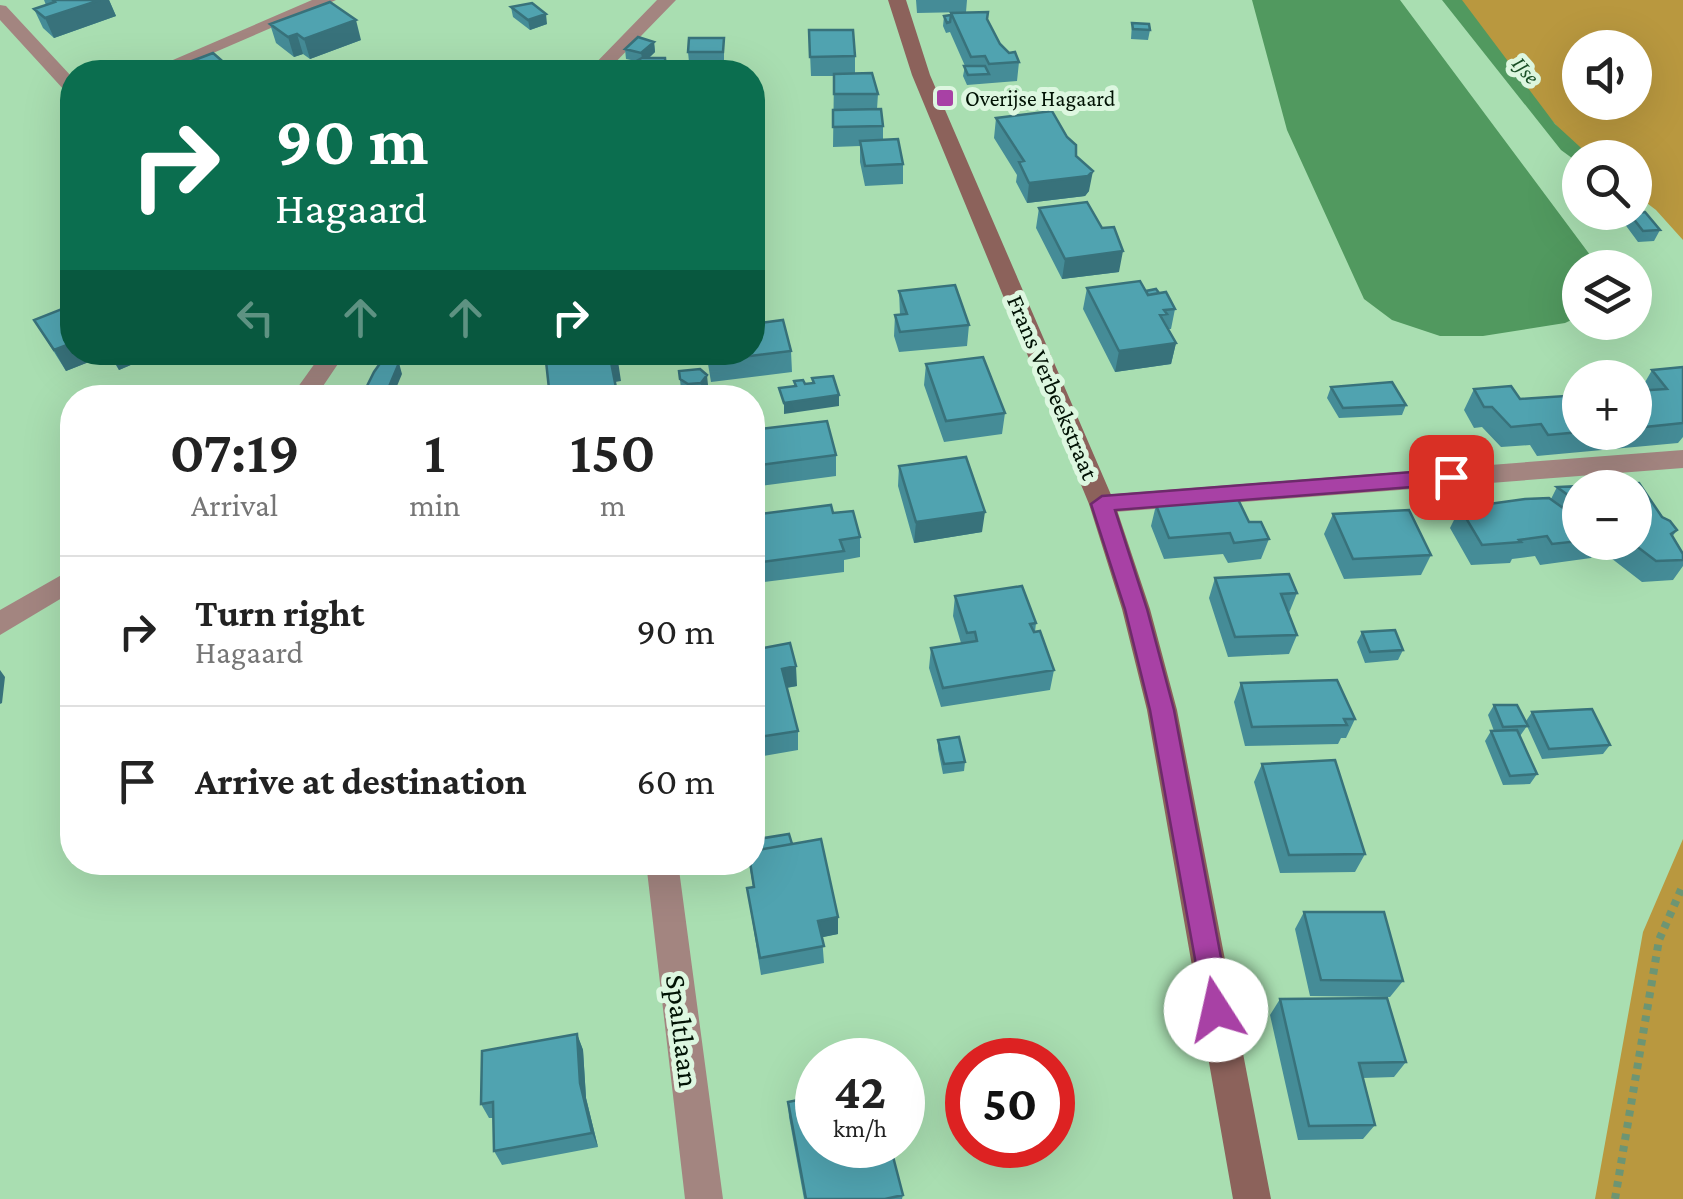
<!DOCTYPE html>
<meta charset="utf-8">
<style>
:root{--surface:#fff;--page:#f6f6f6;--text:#222;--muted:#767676;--line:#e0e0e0}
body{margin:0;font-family:"Crimson Pro",serif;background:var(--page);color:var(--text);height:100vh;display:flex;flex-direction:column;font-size:38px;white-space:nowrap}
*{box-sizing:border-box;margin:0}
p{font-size:32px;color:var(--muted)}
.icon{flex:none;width:55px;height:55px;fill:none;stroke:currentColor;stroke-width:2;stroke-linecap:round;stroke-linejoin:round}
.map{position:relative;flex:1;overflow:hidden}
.sheet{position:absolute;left:60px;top:385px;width:705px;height:490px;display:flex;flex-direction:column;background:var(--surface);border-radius:40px;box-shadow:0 10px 40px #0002}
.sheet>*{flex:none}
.hud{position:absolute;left:60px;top:60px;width:705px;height:305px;border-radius:40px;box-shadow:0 10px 40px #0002;background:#0b6e4f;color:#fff;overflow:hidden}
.fabs{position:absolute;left:1562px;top:30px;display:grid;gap:20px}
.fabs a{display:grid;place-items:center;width:90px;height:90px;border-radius:50%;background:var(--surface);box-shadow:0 10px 40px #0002;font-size:50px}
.speed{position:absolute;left:795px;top:1038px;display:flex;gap:20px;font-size:50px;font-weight:700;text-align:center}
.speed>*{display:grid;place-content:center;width:130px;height:130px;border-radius:50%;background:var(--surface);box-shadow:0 10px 40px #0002;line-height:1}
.speed small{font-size:25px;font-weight:400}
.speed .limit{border:15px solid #d22;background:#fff;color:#111}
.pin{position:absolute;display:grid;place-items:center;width:85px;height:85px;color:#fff;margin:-42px;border-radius:20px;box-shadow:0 5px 15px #0006}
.me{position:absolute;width:110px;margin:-55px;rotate:350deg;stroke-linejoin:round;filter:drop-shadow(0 0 8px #0008)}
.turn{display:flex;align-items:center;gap:35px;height:210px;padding:0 50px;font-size:45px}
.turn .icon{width:130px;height:130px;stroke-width:2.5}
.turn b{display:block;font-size:70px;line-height:85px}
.lanes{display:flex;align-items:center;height:95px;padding:0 50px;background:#0003;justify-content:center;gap:50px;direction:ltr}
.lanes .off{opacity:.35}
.eta{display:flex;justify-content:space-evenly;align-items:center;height:170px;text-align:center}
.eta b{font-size:60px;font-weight:600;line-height:70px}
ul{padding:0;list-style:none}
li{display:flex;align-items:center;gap:30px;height:150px;padding:0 50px;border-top:2px solid var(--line)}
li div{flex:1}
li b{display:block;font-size:38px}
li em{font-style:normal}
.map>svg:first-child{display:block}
.forest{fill:#b9983f;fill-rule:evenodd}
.water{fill:#51995f}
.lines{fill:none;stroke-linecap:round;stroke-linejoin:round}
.path{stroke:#6d9573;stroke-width:8;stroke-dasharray:6 6;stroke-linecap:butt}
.minor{fill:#a38580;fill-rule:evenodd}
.secondary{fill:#8c625b;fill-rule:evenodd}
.wall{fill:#458c97;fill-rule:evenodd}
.shaded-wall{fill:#38727b}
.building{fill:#50a3b0;stroke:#38727b;stroke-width:2.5}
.route{fill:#a841a5;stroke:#6d2a6b;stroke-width:2.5}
.poi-dot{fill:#a841a5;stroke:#ddf7e0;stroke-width:4}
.labels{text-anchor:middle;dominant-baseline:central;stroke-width:10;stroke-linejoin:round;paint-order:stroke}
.far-water-label{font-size:22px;font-style:italic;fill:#1a4f27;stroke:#ddf7e0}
.far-poi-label{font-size:22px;fill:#011204;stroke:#ddf7e0;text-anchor:start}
.street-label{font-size:25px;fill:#011204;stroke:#ddf7e0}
.near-street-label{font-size:30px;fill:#011204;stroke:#ddf7e0}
</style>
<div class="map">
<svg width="1683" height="1199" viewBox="0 0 1683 1199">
<rect width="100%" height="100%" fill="#a9deb1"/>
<path class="forest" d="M1446 0H1683V240L1656 210 1635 194V158L1584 157ZM1580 48H1635V102H1580Z
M1683 839V1199H1595L1643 932Z"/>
<path class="water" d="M1252 0H1400L1599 267 1580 268V316L1565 323 1483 336H1440L1392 320 1364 299 1287 130Z
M1442 0H1462L1555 124 1591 157 1580 158V164L1561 150Z"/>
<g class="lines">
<path class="path" d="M1615 1199 1659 940 1683 885"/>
<path class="minor" d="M312 0H336L169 72H145Z
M657 0H676L606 72H587Z
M0 5 6 6 72 77V93L65 91 0 20Z
M323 352H346L315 398H290Z
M1683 450V468L1102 513 1093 511 1089 504 1093 497 1102 495Z
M72 569V592L0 635V610Z
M646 862H678L723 1199H685Z"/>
<path class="secondary" d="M888 0H906L930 75 1115 504 1150 609 1177 710 1271 1199H1233L1147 710 1122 609 1089 504 912 75Z"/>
</g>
<path class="wall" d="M44 0H109L116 16 54 38 43 28 34 9 46 5Z
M916 0H967L966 12 917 13Z
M511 7 547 24 530 30 513 17Z
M951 15 988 20 1000 44 1019 62 1017 81 967 85 963 76 965 66 950 32 946 33 943 26 944 16Z
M1132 23 1150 30 1148 40 1131 39Z
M270 24 361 40 310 59 303 54 294 57 276 43Z
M809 30 855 56V73L878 94 877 109 883 126V140L903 164V184L865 186 860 162V146L833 147 834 76H811Z
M724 38V62H689L688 52Z
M654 42 655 52 649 58 636 61 626 59 625 49Z
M996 118 1076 156 1089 191 1085 196 1027 203 1016 182 1017 175 994 138Z
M1039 208 1119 272 1062 279 1036 228Z
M1629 213 1660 230 1654 241 1638 242 1624 223Z
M1087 288 1146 291 1159 293 1175 309 1171 329H1168L1176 343 1171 364 1115 372 1083 309Z
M899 291 969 325 967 346 899 352 894 336 895 315H900Z
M34 320 72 352H161L119 370 109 354 66 371Z
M791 351 792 372 711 382 706 352Z
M926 364 1005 413 1002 434 944 442 924 385Z
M1683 367V437L1678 443 1537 456 1530 445 1501 447 1482 427 1474 428 1464 410 1474 389 1520 399 1580 432H1635V391H1640L1652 370Z
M679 371 708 385 702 393 690 395 681 389Z
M1331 387 1406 405 1402 415 1339 418 1327 398Z
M752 430 836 455V476L752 487Z
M899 466 982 532 914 543 898 486Z
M1639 483 1662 517 1670 521 1677 530 1672 537 1683 554V566L1673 580 1642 582 1598 548 1591 558 1540 565 1535 556 1512 559 1510 563 1471 565 1450 528 1460 508 1525 499H1551L1557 487ZM1580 488H1635V542H1580Z
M1156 505 1249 522 1269 539 1261 559 1228 563 1223 554 1164 559 1151 526Z
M833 513 860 537V557L844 560V572L755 583 752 569V515Z
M1333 514 1431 555 1421 575 1344 579 1324 534Z
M1215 578 1297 593 1289 613 1297 635 1289 654 1228 657 1209 598Z
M955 596 1036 623 1035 632 1054 670 1050 690 941 707 929 668 931 648 961 643 953 616Z
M1362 632 1403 650 1398 660 1365 663 1357 642Z
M752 650 797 686 787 688 798 731V750L752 758Z
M1241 683 1355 719 1346 738H1341L1338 744 1245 746 1234 702Z
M1494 705 1526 721 1532 712 1610 745 1603 754 1542 759 1527 726 1520 736 1537 774 1530 784 1503 785 1485 741 1491 731H1494L1488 715Z
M938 740 965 762 964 771 943 774 938 749Z
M1262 764 1365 854 1355 872 1280 873 1254 782Z
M792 844 838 917V934L822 937 824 963 761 975 747 888 753 887 749 862H752Z
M1304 912 1403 981 1390 997 1310 996 1295 929Z
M1280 999 1406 1062 1394 1077 1363 1078 1375 1125 1363 1139 1298 1140 1270 1015Z
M577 1034 583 1050 586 1098 598 1147 502 1165 494 1151 493 1118H489L481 1104Z
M788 1102 818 1145H901L891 1147 903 1195 902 1199H804L789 1117Z"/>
<path class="shaded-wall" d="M100 0H109L116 16 54 38 45 18Z
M546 14 547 24 530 30 528 20Z
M356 20 361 40 310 59 304 39Z
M297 34 303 54 294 57 288 37Z
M654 42 655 52 643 63 641 53Z
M228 66 231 72H201Z
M1093 171 1089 191 1085 196 1027 203 1029 183Z
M1123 251 1119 272 1062 279 1065 259Z
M72 343V352H108L109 354 66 371 54 350Z
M1176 343 1171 364 1115 372 1119 351Z
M110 352H161L119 370Z
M618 361 621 381 615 382 611 362Z
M399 363 402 374 392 398 386 395Z
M707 375 708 385 702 393 701 383Z
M617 393V398H582Z
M839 395V406L784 414V403Z
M985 512 982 532 914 543 916 522Z
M796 666 797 686 784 688 782 669Z
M0 670 5 677 2 703 0 704Z
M838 917V934L819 938 818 921Z
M577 1034 583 1050 586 1098 598 1147 592 1133 580 1083Z
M909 1129 908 1143 902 1145V1131Z"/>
<path class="building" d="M53 0H100L45 18 34 9 55 2Z
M330 2 356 20 304 39 297 34 288 37 270 24Z
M532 3 546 14 528 20 511 7Z
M988 12 987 19 1000 44 1009 53 1015 52 1019 62 989 64 985 56 971 57 951 13Z
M951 15 950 22 947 23 944 16Z
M1132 23 1149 24 1150 30 1133 29Z
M809 30H853L855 56 810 57Z
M638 37 654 42 641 53 625 49Z
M689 38H724L723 52H688Z
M213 53 228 66 201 72H163Z
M642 58H665L666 72H623L624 68Z
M964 66H985L989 74 968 75Z
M872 73 878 94H834V74Z
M881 109 883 126 833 127V110Z
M1052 111 1067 137 1076 145V156L1093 171 1088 176 1029 183 1019 162 1024 161 996 118Z
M898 139 903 164 865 166 860 141Z
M1087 202 1102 228 1114 227 1123 251 1065 259 1039 208Z
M1645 212 1660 230 1643 231 1629 213Z
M1140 281 1148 295 1166 292 1175 309 1164 310 1167 314 1160 315 1176 343 1119 351 1087 288Z
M955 285 969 325 900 332 895 315 907 314 899 291Z
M1156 289 1159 293 1148 295 1146 291Z
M72 305V343L54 350 34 320Z
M783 320 791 351 709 361 708 352H752V324Z
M545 352H616L618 361 611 362 617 393 582 398H550Z
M983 357 1005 413 946 421 926 364Z
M381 362 399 363 388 389 366 388 374 372Z
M1683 367V423L1635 428V391L1667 389 1652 370Z
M700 369 707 375 701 383 688 384 680 379 679 371Z
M833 376 839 395 784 403 779 388 796 386 794 381 803 380 805 384 814 383 812 378Z
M1392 382 1406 405 1343 408 1331 387Z
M1511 386 1520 399 1580 395V432L1548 435 1541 424 1511 427 1492 407H1484L1474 389Z
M347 387 438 392 435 398H341Z
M827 421 836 455 752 466V430Z
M966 457 985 512 916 522 899 466Z
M1639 483 1662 517 1670 521 1677 530 1671 534 1683 554V560L1656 561 1631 542H1635V488H1580V504L1557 487Z
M1234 491 1249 522H1261L1269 539 1234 543 1230 533 1169 538 1156 505 1163 498Z
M1549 498 1580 520V541L1552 544 1547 536 1519 540 1521 542 1482 545 1460 508 1525 499Z
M831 505 833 513 853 511 860 537 840 540 844 551 754 563 752 515Z
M1409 510 1431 555 1353 559 1333 514Z
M1289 574 1297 593 1281 594 1297 635 1235 637 1215 578Z
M1022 586 1036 623 1030 624 1034 632 1040 631 1054 670 943 688 931 648 977 641 975 632 967 633 955 596Z
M1395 630 1403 650 1370 652 1362 632Z
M790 643 796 666 782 669 798 731 752 738V650Z
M1337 680 1355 719H1344L1347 725 1252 727 1241 683Z
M1494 705H1517L1528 726 1503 727Z
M1592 709 1610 745 1549 749 1532 712Z
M1517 730 1537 774 1510 776 1491 731Z
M959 737 965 762 944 764 938 740Z
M1335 760 1365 854 1289 855 1262 764Z
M789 834 792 844 752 851V840Z
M821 839 838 917 818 921 824 946 760 958 747 888 754 887 750 862H752V851Z
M1304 912H1384L1403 981 1321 980Z
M1387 998 1406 1062 1359 1063 1375 1125 1309 1126 1280 999Z
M577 1034 580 1083 592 1133 494 1151 493 1102 481 1104 482 1051Z
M818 1096V1145H890L903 1195 885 1199H806L788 1102Z
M902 1104 909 1129 902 1131Z"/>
<path class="route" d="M1451 469 1461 477 1451 484 1115 510 1147 609 1174 710 1231 1010 1227 1020 1216 1024 1206 1020 1150 710 1125 609 1091 504 1102 496Z"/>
<rect class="poi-dot" x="935" y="88" width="20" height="20" rx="5"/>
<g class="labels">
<g class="far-water-label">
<text transform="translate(1526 70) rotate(49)">IJse</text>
</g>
<g class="far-poi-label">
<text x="965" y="98">Overijse Hagaard</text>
</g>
<g class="street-label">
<text transform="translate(1053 387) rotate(67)">Frans Verbeekstraat</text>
</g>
<g class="near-street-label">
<text transform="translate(683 1031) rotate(83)">Spaltlaan</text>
</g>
</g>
</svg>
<div class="fabs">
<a><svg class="icon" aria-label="sound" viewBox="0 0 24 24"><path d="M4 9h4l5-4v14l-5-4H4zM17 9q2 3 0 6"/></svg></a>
<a><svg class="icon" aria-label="search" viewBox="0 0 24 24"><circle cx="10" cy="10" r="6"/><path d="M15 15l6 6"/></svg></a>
<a><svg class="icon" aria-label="layers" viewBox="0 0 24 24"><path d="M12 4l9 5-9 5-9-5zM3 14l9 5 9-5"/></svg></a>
<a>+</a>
<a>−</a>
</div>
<div class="speed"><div>42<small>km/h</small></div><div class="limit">50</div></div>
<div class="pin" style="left:1451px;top:477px;background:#d93025"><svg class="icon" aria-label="arrive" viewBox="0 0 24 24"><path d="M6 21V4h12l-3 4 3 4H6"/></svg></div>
<svg class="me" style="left:1216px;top:1010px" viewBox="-20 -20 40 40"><circle r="19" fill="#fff"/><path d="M0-13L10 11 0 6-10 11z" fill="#a841a5"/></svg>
<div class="hud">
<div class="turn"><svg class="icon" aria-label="right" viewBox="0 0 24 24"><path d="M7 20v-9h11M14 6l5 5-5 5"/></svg><div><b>90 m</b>Hagaard</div></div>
<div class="lanes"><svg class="icon off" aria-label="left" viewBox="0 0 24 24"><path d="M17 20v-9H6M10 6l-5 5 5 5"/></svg><svg class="icon off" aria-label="ahead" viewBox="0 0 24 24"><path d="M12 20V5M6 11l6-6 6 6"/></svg><svg class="icon off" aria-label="ahead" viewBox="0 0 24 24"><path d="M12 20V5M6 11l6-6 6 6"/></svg><svg class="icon" aria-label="right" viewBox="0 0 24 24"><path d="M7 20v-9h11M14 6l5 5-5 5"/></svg></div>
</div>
<section class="sheet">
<div class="eta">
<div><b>07:19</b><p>Arrival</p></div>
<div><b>1</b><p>min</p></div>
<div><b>150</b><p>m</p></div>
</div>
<ul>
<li><svg class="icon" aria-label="right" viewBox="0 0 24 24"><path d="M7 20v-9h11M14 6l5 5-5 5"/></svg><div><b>Turn right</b><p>Hagaard</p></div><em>90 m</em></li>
<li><svg class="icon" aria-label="arrive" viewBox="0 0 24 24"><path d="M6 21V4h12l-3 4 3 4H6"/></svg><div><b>Arrive at destination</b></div><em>60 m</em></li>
</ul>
</section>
</div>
